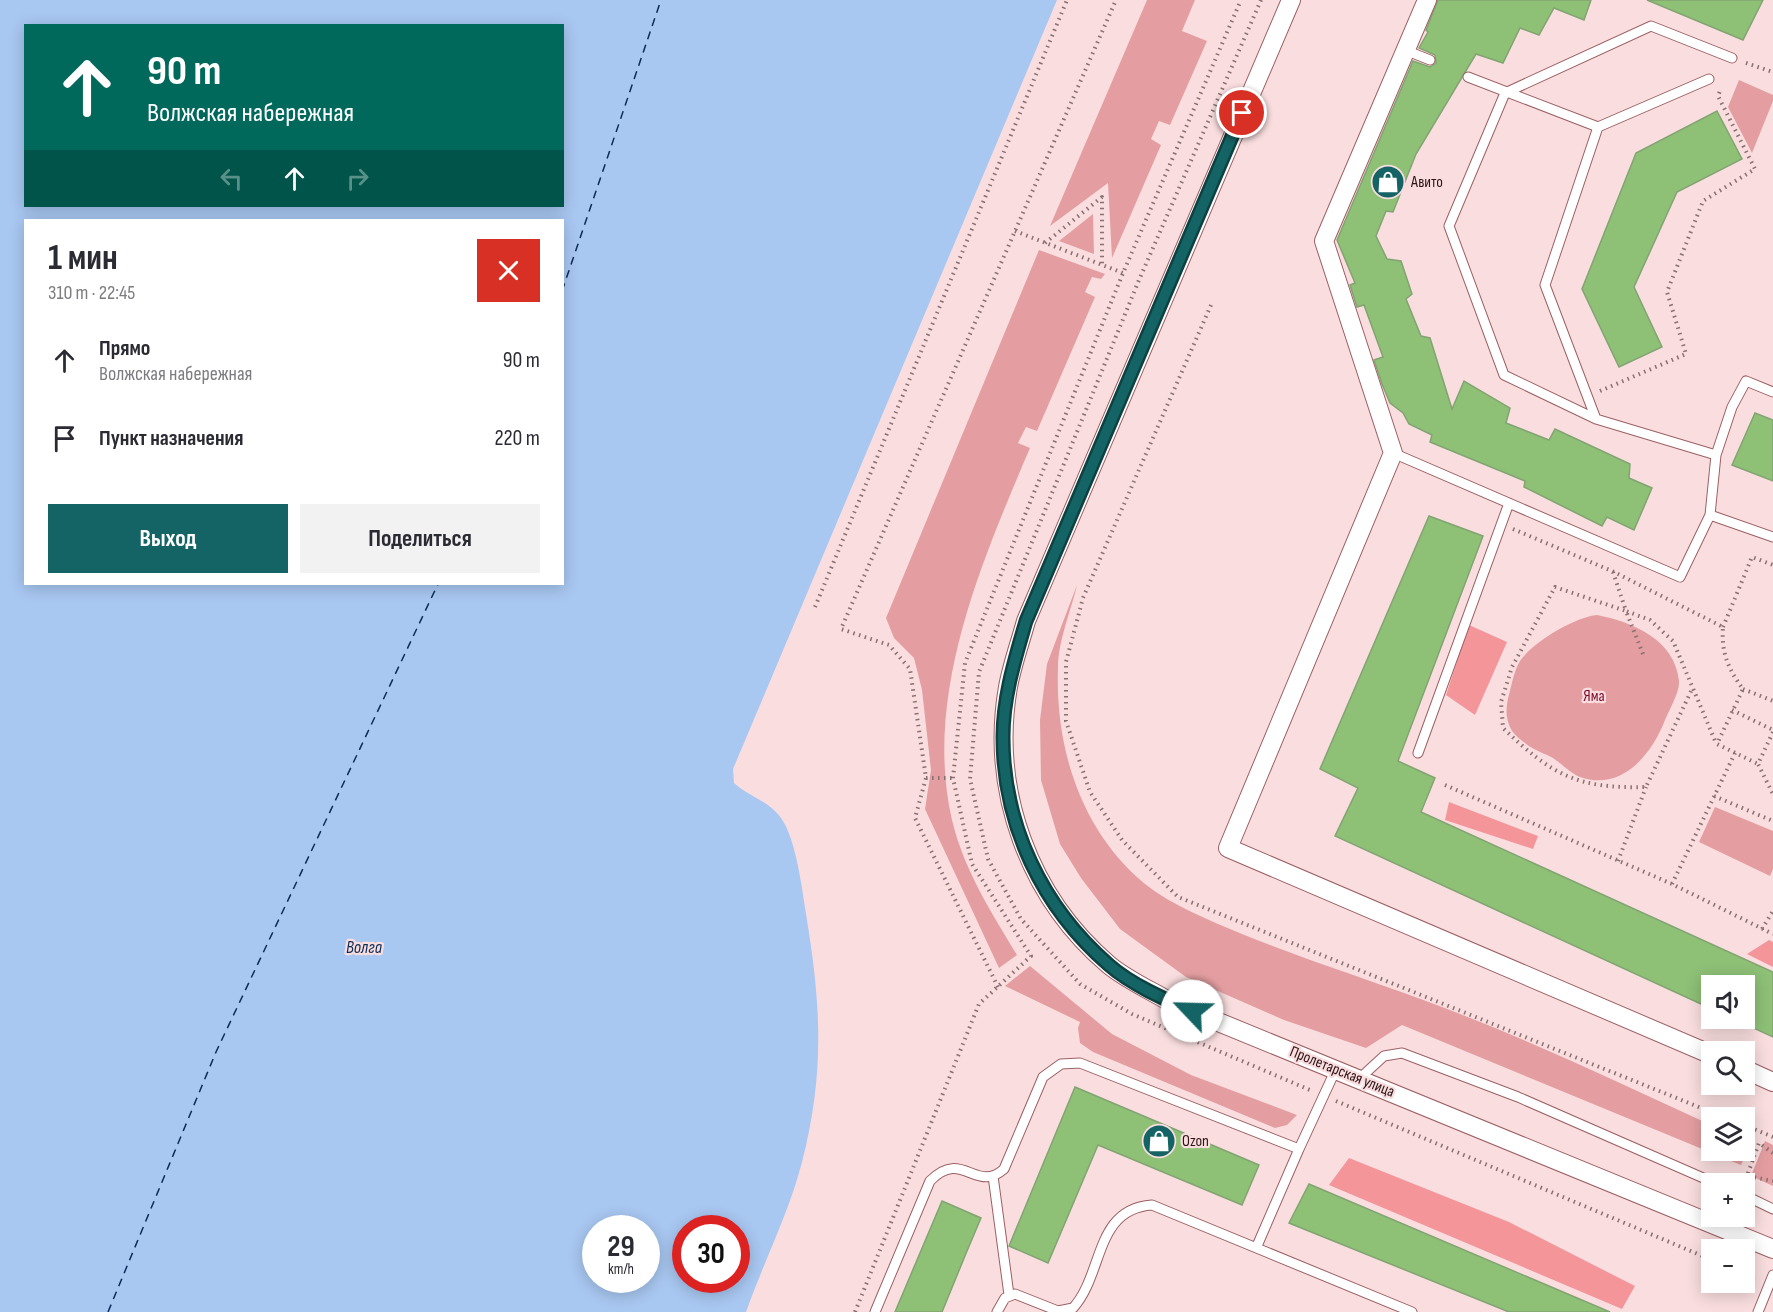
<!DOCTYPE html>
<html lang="ru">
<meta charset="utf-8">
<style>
:root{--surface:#fff;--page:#f2f2f3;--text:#2b2b33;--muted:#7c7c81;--accent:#156465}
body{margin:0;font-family:"Sofia Sans Condensed",sans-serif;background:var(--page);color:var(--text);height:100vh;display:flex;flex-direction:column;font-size:22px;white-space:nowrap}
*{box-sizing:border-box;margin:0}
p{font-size:20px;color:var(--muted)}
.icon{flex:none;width:33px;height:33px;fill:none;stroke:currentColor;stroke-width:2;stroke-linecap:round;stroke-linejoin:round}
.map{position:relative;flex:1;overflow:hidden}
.side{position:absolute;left:24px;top:219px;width:540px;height:366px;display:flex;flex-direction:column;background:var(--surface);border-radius:0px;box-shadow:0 3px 15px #0003}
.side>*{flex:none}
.hud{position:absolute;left:24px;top:24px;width:540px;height:183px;border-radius:0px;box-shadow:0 3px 15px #0003;background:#00695c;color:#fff;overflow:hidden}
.tools{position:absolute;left:1701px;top:975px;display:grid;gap:12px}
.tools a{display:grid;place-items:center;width:54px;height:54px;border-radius:0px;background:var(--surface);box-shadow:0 3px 15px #0003;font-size:30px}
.speed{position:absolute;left:582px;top:1215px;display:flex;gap:12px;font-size:30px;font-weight:700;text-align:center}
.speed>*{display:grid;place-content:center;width:78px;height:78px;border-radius:50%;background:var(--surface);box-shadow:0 3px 15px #0003;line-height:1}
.speed small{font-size:15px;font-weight:400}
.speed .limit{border:9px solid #d22;background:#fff;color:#111}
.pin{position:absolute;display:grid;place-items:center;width:51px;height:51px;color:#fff;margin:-26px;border:3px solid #fff;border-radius:50%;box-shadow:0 2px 6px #0007}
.me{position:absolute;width:66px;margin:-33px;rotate:294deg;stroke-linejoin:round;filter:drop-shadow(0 0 4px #0008)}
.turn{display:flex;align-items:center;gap:21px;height:126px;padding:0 24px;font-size:27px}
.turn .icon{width:78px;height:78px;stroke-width:2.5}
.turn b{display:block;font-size:42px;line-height:51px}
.lanes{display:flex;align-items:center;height:57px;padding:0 24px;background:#0003;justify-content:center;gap:30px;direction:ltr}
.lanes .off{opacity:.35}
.round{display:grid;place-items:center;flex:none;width:63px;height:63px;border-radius:0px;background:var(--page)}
.summary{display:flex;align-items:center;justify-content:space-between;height:102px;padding:0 24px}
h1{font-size:36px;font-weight:700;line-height:45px}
.action{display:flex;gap:12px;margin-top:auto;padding:12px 24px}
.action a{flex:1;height:69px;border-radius:0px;background:var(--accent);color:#fff;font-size:24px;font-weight:700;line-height:69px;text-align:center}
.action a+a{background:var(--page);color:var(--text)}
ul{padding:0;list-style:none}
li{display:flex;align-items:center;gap:18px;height:78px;padding:0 24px}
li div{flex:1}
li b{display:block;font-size:22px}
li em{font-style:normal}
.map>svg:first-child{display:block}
.green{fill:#e49ea1}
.forest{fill:#f4959a}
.water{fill:#a8c7f1;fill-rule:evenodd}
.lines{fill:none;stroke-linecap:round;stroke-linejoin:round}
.ferry{stroke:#0b2d58;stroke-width:1.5;stroke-dasharray:8 6;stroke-linecap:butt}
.building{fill:#8ec076;stroke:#82a473;stroke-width:1.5}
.service-casing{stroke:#9c6064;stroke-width:11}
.minor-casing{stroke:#9c6064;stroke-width:20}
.path{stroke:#897071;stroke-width:4;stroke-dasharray:1.5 4.5;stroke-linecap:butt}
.service{stroke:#fff;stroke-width:9}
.minor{stroke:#fff;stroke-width:18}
.route-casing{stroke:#0e4142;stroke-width:15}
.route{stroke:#156465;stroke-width:10}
.labels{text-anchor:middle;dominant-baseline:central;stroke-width:4.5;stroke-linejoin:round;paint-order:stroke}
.poi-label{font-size:16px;fill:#2d1517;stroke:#fadedf;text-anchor:start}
.park-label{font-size:16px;fill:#7b0725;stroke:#fadedf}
.street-label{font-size:16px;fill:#2d1517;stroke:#fadedf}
.water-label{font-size:18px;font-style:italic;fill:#0b2d58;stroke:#fadedf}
</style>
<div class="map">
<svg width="1773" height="1312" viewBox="0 0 1773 1312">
<rect width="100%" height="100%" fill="#fadedf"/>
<path class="green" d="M1147 0H1195L1182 31 1207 41 1170 125 1159 121 1151 139 1161 145 1112 258 1108 183 1050 226Z
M1739 80 1773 95V101L1752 153 1728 107Z
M1093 214 1094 254 1059 241Z
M1039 250 1105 274 1101 279 1092 277 1085 292 1095 297 1037 431 1026 427 1018 443 1030 448C982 561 923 695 952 820 964 870 991 912 1017 955L999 968 925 809 931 770 922 690 914 658 894 638 886 618Z
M1077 585C1071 611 1058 641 1058 668 1055 748 1081 831 1145 884 1173 906 1209 920 1242 934 1308 961 1376 982 1442 1007 1534 1042 1622 1084 1711 1125L1712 1150H1744L1745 1140 1750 1143 1741 1165 1402 1025 1366 1048 1284 1020 1186 977 1120 929 1081 878 1060 844 1041 780 1040 720 1047 664Z
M1597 615C1632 622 1675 639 1679 681 1680 692 1669 710 1665 720 1652 754 1622 792 1580 777 1570 773 1562 764 1553 758 1544 753 1533 750 1525 743 1521 740 1515 735 1512 731 1504 718 1506 704 1510 691 1512 682 1515 669 1520 661 1533 642 1575 617 1597 615Z
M1715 807 1773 831V869L1770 876 1699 842Z
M1030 966 1112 1034 1191 1075 1297 1115 1287 1125 1275 1128 1093 1052 1080 1043 1078 1028 1080 1022 1005 986Z
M1765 1141 1773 1145V1186L1751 1176Z"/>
<path class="forest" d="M1469 625 1507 642 1475 715 1446 695Z
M1449 802 1538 836 1533 849 1445 820Z
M1769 940 1773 942V967L1747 954Z
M1349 1158 1509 1222 1635 1286 1622 1309 1329 1185Z"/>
<path class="water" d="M0 0H1057L733 769 734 783C749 797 768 800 781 818 796 839 802 888 806 914 821 1005 825 1072 802 1162 790 1210 763 1264 746 1312H0ZM26 26H562V206H26ZM26 220H562V584H26ZM596 1228H646V1280H596ZM736 1228V1280H686V1228Z"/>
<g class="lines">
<path class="ferry" d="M562 291 661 0
M108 1312 216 1052 438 584"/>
</g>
<path class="building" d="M1438 0H1591L1584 20 1554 8 1539 35 1520 28 1503 63 1476 54 1416 154 1393 212 1386 211 1376 236 1387 259 1401 261 1412 294 1406 299 1421 336 1430 338 1452 409 1464 381 1510 408 1506 423 1549 440 1555 429 1630 464 1629 478 1652 488 1634 530 1607 517 1602 526 1524 487 1525 481 1430 442 1432 435 1409 424 1403 413 1390 403 1382 384 1374 360 1383 357 1364 305 1357 307 1350 285 1355 283 1337 240 1413 61 1430 67 1436 63 1435 55 1419 48 1428 32 1426 30Z
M1647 0H1763L1743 40Z
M1717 111 1742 159 1677 192 1634 287 1662 347 1619 367 1582 289 1636 153Z
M1755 413 1773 420V481L1732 465Z
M1429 516 1483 536 1398 761 1435 778 1421 812 1773 972V1037L1732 1018H1744V986H1712V1009L1335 836 1358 788 1320 769Z
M1075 1087 1259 1165 1242 1205 1098 1145 1048 1263 1009 1246Z
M1309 1184 1610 1312H1509L1289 1223Z
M942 1201 981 1218 967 1251 942 1312H895Z"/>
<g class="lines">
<defs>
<path id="service" d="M1405 50 1430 60
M1468 77 1598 127 1709 79
M1596 419 1545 285 1598 127
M1393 453 1680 577 1710 515 1716 455 1732 407 1746 381 1773 392
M1716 455 1596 419 1504 375 1449 226 1505 93 1651 26 1732 58
M1710 515 1773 537
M1418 753 1509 503
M1359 1079 1384 1056 1402 1053 1518 1097 1717 1184
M1299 1149 1336 1069
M993 1176 1009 1295
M1744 1195 1773 1209
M875 1312 930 1181C962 1148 976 1194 1004 1169L1043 1077 1061 1064 1080 1063 1299 1149 1257 1246
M997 1312 1005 1298 1015 1294 1058 1311 1073 1308C1104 1274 1094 1209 1152 1205L1412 1312
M1758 1312 1773 1275"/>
<path id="minor" d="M1291 0 1026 621C1020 643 1012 665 1008 687 990 791 1029 897 1109 965 1127 980 1152 991 1172 1003L1773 1249
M1427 0 1324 241 1393 453 1228 848 1712 1055
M1744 1069 1773 1082"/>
</defs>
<use href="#service" class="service-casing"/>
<use href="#minor" class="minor-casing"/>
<path class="path" d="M1261 0 1139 280 979 672 970 779 988 859 1021 919 1080 984 1132 1014 1310 1090
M1746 63 1773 72
M1015 231 1123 273
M1045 243 1102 197V264
M1211 305 1083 598 1066 662V721L1090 792 1122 840 1178 897 1726 1118
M1600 391 1686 354 1667 292 1703 201 1755 169 1718 96 1720 91
M1513 529 1612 571 1723 627C1721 652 1728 669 1743 689L1717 744 1758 764
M1613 572 1626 611 1650 620 1673 641 1716 743
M815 607 1067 0
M1723 627 1752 557 1773 565
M1643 654 1626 611 1555 587 1512 667 1501 702 1503 728C1552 775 1577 789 1646 787L1692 689
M1743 689 1773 701
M1732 710 1773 730
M1773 732 1758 764 1773 794
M926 778H953
M1445 785 1672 884 1773 934
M1714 796 1773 821
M1618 861 1646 787
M1672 884 1735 753
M1762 929 1773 911
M998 987 915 818 926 778 910 669 889 645 841 629 1116 0
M1336 1101 1712 1260
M1744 1125 1773 1137
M1773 1153 1759 1143 1747 1176 1773 1181
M1744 1275 1755 1280
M855 1312 979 1004 1031 956 972 864 953 778 965 663 1123 273 1241 0"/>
<use href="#service" class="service"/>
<use href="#minor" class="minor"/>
</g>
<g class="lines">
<defs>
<path id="route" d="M1192 1011C1167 1001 1129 983 1109 965 1042 907 1003 825 1003 737 1003 697 1015 659 1026 621L1242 113"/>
</defs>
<use href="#route" class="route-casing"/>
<use href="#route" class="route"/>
</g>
<defs>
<symbol id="shop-disc" viewBox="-11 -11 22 22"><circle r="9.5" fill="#156465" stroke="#fadedf"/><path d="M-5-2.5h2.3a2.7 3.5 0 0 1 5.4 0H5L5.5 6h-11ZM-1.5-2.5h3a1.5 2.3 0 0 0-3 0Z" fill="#fff"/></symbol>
</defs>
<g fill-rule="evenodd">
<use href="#shop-disc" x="1369" y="163" width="38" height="38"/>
<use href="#shop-disc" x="1140" y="1122" width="38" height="38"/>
</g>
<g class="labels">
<g class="poi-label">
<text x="1411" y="182">Авито</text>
<text x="1182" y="1141">Ozon</text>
</g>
<g class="park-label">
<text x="1594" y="696">Яма</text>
</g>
<g class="street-label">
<text transform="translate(1342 1072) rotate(22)">Пролетарская улица</text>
</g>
<g class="water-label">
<text x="364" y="947">Волга</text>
</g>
</g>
</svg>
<div class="tools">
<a><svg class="icon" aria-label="sound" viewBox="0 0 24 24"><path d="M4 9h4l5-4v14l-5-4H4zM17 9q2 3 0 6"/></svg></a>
<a><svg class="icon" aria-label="search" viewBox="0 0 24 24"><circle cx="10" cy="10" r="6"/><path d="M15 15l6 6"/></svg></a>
<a><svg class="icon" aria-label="layers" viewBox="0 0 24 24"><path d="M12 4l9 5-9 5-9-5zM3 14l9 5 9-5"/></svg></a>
<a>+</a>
<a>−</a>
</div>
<div class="speed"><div>29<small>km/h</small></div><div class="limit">30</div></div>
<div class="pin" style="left:1242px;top:113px;background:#d93025"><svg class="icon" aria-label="arrive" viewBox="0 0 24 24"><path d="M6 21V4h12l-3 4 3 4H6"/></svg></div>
<svg class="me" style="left:1192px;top:1011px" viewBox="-20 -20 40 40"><circle r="19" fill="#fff"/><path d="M0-13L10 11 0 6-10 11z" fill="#156465"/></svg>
<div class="hud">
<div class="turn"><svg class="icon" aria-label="ahead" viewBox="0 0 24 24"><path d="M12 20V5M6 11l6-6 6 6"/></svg><div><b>90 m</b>Волжская набережная</div></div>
<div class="lanes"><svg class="icon off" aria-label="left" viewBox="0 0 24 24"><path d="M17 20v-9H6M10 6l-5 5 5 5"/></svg><svg class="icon" aria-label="ahead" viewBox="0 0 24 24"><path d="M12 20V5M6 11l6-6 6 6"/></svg><svg class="icon off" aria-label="right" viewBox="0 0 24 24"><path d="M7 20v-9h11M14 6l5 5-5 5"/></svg></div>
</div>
<section class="side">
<div class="summary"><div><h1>1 мин</h1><p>310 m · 22:45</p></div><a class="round" style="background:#d93025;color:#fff"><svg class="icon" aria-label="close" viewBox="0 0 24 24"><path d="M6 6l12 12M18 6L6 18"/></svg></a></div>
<ul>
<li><svg class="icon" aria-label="ahead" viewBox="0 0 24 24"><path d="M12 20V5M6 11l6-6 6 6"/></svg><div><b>Прямо</b><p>Волжская набережная</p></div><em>90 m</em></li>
<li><svg class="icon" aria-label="arrive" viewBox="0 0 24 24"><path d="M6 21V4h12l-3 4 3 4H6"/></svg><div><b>Пункт назначения</b></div><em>220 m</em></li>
</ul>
<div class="action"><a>Выход</a><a>Поделиться</a></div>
</section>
</div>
